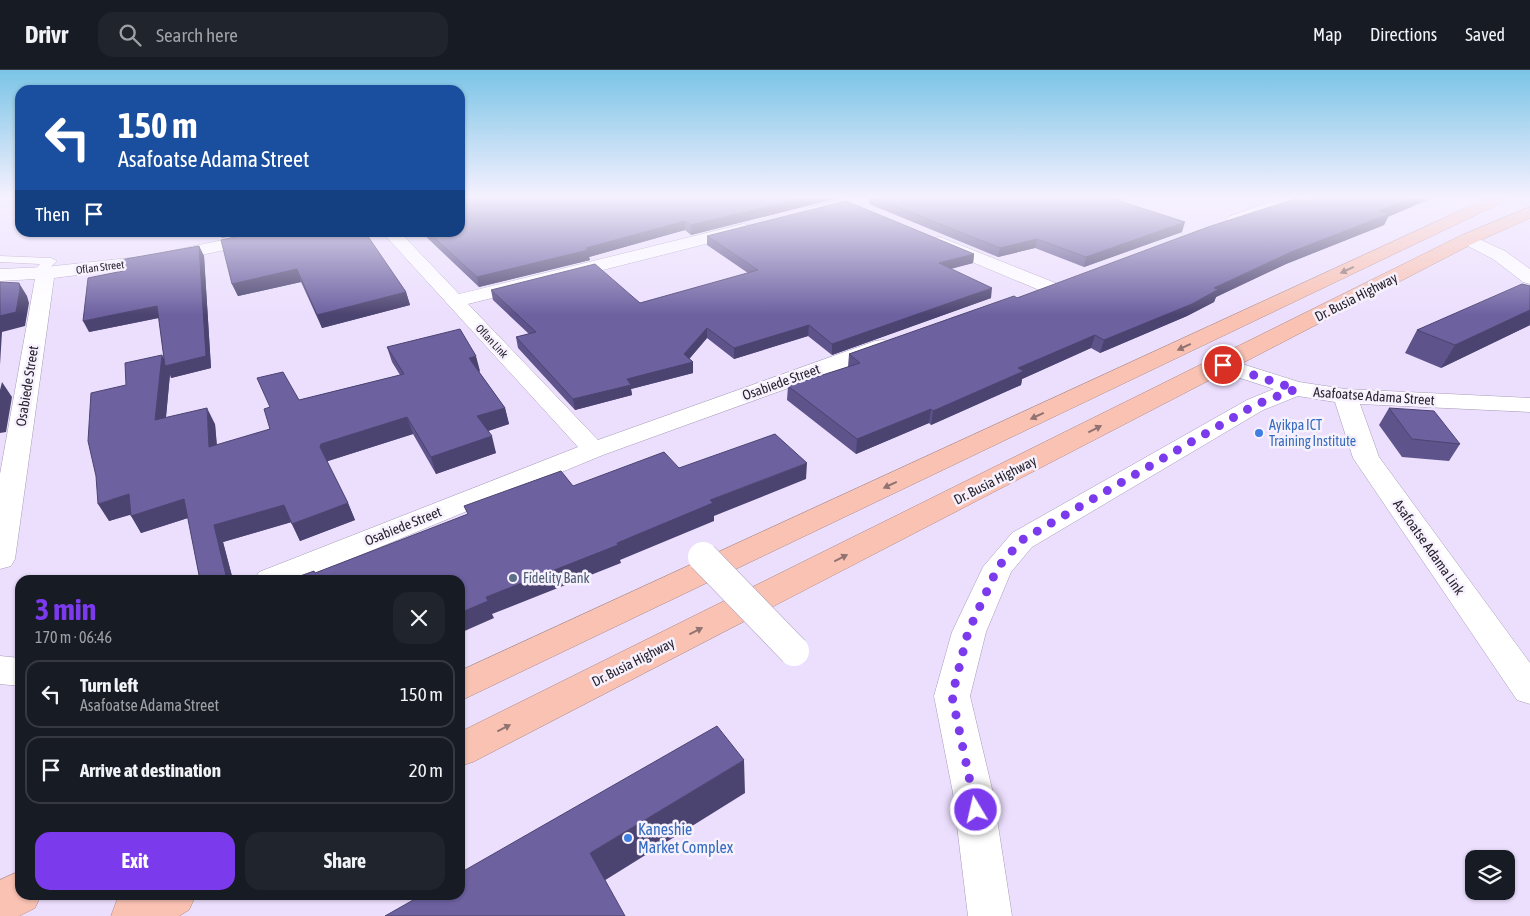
<!DOCTYPE html>
<meta charset="utf-8">
<style>
:root{--surface:#171b24;--page:#20242c;--text:#f1f3f6;--muted:#9ea1a6;--line:#363941;--accent:#7c3aed}
body{margin:0;font-family:"Asap Condensed",sans-serif;background:var(--page);color:var(--text);height:100vh;display:flex;flex-direction:column;font-size:19px;white-space:nowrap}
*{box-sizing:border-box;margin:0}
p{font-size:16px;color:var(--muted)}
.icon{flex:none;width:28px;height:28px;fill:none;stroke:currentColor;stroke-width:2;stroke-linecap:round;stroke-linejoin:round}
.map{position:relative;flex:1;overflow:hidden}
.details{position:absolute;left:15px;top:505px;width:450px;height:325px;display:flex;flex-direction:column;background:var(--surface);border-radius:15px;box-shadow:0 1px 4px #0004}
.details>*{flex:none}
.banner{position:absolute;left:15px;top:15px;width:450px;height:152px;border-radius:15px;box-shadow:0 1px 4px #0004;background:#1a4fa0;color:#fff;overflow:hidden}
.fabs{position:absolute;left:1465px;top:780px;display:grid;gap:10px}
.fabs a{display:grid;place-items:center;width:50px;height:50px;border-radius:10px;background:var(--surface);box-shadow:0 1px 4px #0004;font-size:25px}
.pin{position:absolute;display:grid;place-items:center;width:42px;height:42px;color:#fff;margin:-21px;border:2px solid #fff;border-radius:50%;box-shadow:0 1px 5px #0007}
.me{position:absolute;width:55px;margin:-28px;rotate:351deg;stroke-linejoin:round;filter:drop-shadow(0 0 4px #0008)}
.turn{display:flex;align-items:center;gap:18px;height:105px;padding:0 20px;font-size:22px}
.turn .icon{width:65px;height:65px;stroke-width:2.5}
.turn b{display:block;font-size:35px;line-height:42px}
.then{display:flex;align-items:center;height:48px;padding:0 20px;background:#0003;gap:10px;font-size:19px}
.round{display:grid;place-items:center;flex:none;width:52px;height:52px;border-radius:15px;background:var(--page)}
.headline{display:flex;align-items:center;justify-content:space-between;height:85px;padding:0 20px}
h1{font-size:30px;font-weight:700;line-height:38px;color:var(--accent)}
.button{display:flex;gap:10px;margin-top:auto;padding:10px 20px}
.button a{flex:1;height:58px;border-radius:15px;background:var(--accent);color:#fff;font-size:20px;font-weight:700;line-height:58px;text-align:center}
.button a+a{background:var(--page);color:var(--text)}
ul{padding:0;list-style:none}
li{display:flex;align-items:center;gap:15px;height:68px;margin:0 10px 8px;padding:0 10px;border:2px solid var(--line);border-radius:15px}
li div{flex:1}
li b{display:block;font-size:19px}
li em{font-style:normal}
header{display:flex;align-items:center;gap:30px;box-sizing:border-box;height:70px;padding:0 25px;background:var(--surface);border-bottom:1px solid var(--line)}
header strong{font-size:24px}
nav{display:flex;gap:28px;margin-inline-start:auto;font-size:18px}
.search{width:350px;height:45px;background:var(--page);display:flex;align-items:center;gap:12px;box-sizing:border-box;padding:0 18px;border-radius:15px;color:var(--muted);font-size:19px}
.map>svg:first-child{display:block}
.lines{fill:none;stroke-linecap:round;stroke-linejoin:round}
.lane-casing{stroke:#a79bb7;stroke-width:1}
.street-casing{stroke:#a79bb7;stroke-width:1}
.highway-casing{stroke:#b08b85;stroke-width:1}
.lane{fill:#fff;fill-rule:evenodd}
.street{fill:#fff;fill-rule:evenodd}
.highway{fill:#f9c2b3;fill-rule:evenodd}
.street-bridge-casing{stroke:#a79bb7;stroke-width:31;stroke-linecap:butt}
.street-bridge{stroke:#fff;stroke-width:30}
.wall{fill:#5e538a}
.shaded-wall{fill:#4c4470}
.building{fill:#6d61a0;stroke:#4c4470}
.oneway{fill:#917371}
.route{stroke:#7c3aed;stroke-width:9;stroke-dasharray:0 16.2}
.shop-dot{fill:#3f7fe0;stroke:#f6f1fd;stroke-width:2}
.service-dot{fill:#5c6f8a;stroke:#f6f1fd;stroke-width:2}
.labels{text-anchor:middle;dominant-baseline:central;stroke-width:5;stroke-linejoin:round;paint-order:stroke}
.far-street-label{font-size:11px;fill:#29242f;stroke:#f6f1fd}
.street-label{font-size:14px;fill:#29242f;stroke:#f6f1fd}
.shop-label{font-size:14px;fill:#366cbe;stroke:#f6f1fd;text-anchor:start}
.service-label{font-size:14px;fill:#4e5e75;stroke:#f6f1fd;text-anchor:start}
.near-shop-label{font-size:16px;fill:#366cbe;stroke:#f6f1fd;text-anchor:start}
</style>
<header>
<strong>Drivr</strong>
<div class="search"><svg class="icon" aria-label="search" viewBox="0 0 24 24"><circle cx="10" cy="10" r="6"/><path d="M15 15l6 6"/></svg>Search here</div>
<nav><a>Map</a><a>Directions</a><a>Saved</a></nav>
</header>
<div class="map">
<svg width="1530" height="846" viewBox="0 0 1530 846">
<rect width="100%" height="100%" fill="#ecdffe"/>
<g class="lines">
<defs>
<path id="lane" d="M0 186 51 188 57 191 41 206 37 207 31 203 40 194 0 192Z"/>
<path id="street" d="M0 127H12L9 130 0 133Z
M852 127H879L876 130 814 146 806 141 808 138Z
M1283 127H1305L1302 130 1240 153H1228L1226 150 1228 147Z
M743 154 749 155 751 159 749 163 468 234 598 370 875 271 883 270 891 271 894 276 891 281 603 385 300 510H254L259 502 578 377 382 162H400L459 224Z
M260 162H295L287 167 148 196 54 208 15 489 11 496 0 499V404L35 209 0 211V199L45 197 148 186Z
M1468 164 1505 181 1530 199V214L1523 212 1493 189 1462 173 1459 169 1462 165Z
M940 167 1058 214 1061 218 1058 222H1044L934 176 931 172 934 168Z
M1223 288 1299 312 1345 319 1530 328V342L1360 334 1379 387 1530 593V634L1517 630 1353 388 1335 332 1298 326 1263 340 1032 477 1011 502 986 562 970 626 993 723 1012 846H968L953 723 934 626 952 562 983 497 1012 463 1247 330 1274 319 1215 300 1212 295 1215 290Z
M0 586 20 588V616L0 614Z"/>
<path id="highway" d="M1490 127H1510L1507 130 460 631V601Z
M1530 137V148L1474 173 473 692 460 696V662L1462 165Z
M20 801V825H41L35 838 19 846H0V810Z
M128 825H196L189 840 179 846H111L117 830Z"/>
</defs>
<use href="#lane" class="lane-casing"/>
<use href="#street" class="street-casing"/>
<use href="#highway" class="highway-casing"/>
<use href="#lane" class="lane"/>
<use href="#street" class="street"/>
<use href="#highway" class="highway"/>
<defs>
<path id="street-bridge" d="M703 487 794 581"/>
</defs>
<use href="#street-bridge" class="street-bridge-casing"/>
<use href="#street-bridge" class="street-bridge"/>
</g>
<path class="wall" d="M460 127H838L834 129 691 165 685 160 589 187 590 190 479 217 421 162H460Z
M869 127H1131L1119 131 1182 162 1084 197 1035 178 998 187 869 134Z
M1308 131 1388 147 1384 155 1286 194 1216 227 1214 232 1187 246 1100 283 1091 278 1022 309 1021 315 931 355 929 353 856 384 787 330 788 316 848 297 849 284Z
M258 162 406 222 410 235 322 258 301 212 238 226 232 214Z
M707 166 974 184 973 193 951 199 991 228 832 285 808 266 734 289 707 268 689 289 693 292V303L631 319 632 325 575 340 518 278 516 267 529 264 493 230 491 220 640 233 748 203 707 175Z
M199 176 204 186 211 298 171 308 170 304 166 348 215 354 217 375 270 359 299 330 400 305 392 292 387 277 480 301 479 302 505 338 509 354 488 361 496 383 436 404 413 364 328 391 327 392 348 433 355 450 300 471 291 452 223 472 233 510H200L188 448 141 463 131 444 109 451 126 315 164 289 159 248 89 262 123 201Z
M1530 216V255L1441 298 1405 283 1417 260Z
M1389 338 1460 374 1449 391 1402 387 1379 355Z"/>
<path class="shaded-wall" d="M808 127H838L834 129 691 165V155Z
M1106 127H1131L1104 136Z
M1414 127H1435L1388 147 1384 155 1286 194 1216 227 1214 232 1187 246 1100 283 1104 270 1379 141Z
M685 151V160L589 187 590 190 479 217 477 207Z
M1185 152 1182 162 1084 197 1086 187Z
M220 162H249L222 168Z
M1037 169 1035 178 998 187 1000 178Z
M199 176 204 186 211 298 171 308 170 304 164 366 155 350 162 285 168 295Z
M974 184 973 193 937 202 939 193Z
M297 199 301 212 238 226 232 214Z
M19 213 27 226 29 233 25 256 2 262 0 295V246Z
M992 218 991 228 832 285V274Z
M406 222 410 235 322 258 317 245Z
M157 236 163 247 89 262 83 251Z
M1530 240V255L1441 298 1455 275Z
M809 255 808 266 734 289V278Z
M707 258V268L685 294 693 292V303L631 319 632 325 575 340 573 329 627 309 684 284Z
M1095 265 1091 278 1022 309 1021 315 931 355 933 341 1018 298Z
M476 286 480 301 473 303 469 288Z
M2 312 12 327 6 362 0 363V320Z
M207 338 215 354 218 394 209 377Z
M505 338 509 354 482 363 477 346Z
M931 339 929 353 856 384 857 369Z
M407 347 413 364 328 391 326 393 320 377 321 374Z
M492 366 496 383 436 404 431 387Z
M807 393 806 409 714 446V451L620 490 621 493 492 544 494 548 460 563V543L486 527 617 473 710 430Z
M129 424 140 442 109 451 98 434Z
M184 429 194 446 141 463 131 446Z
M348 433 355 450 300 471 292 454Z
M284 435 292 452 223 472 233 510H227L214 455Z
M744 690 745 723 599 814 590 783Z"/>
<path class="building" d="M460 127H808L691 155 685 151 586 178 588 180 477 207 428 162H460Z
M873 127H1107L1185 152 1086 187 1037 169 1000 178Z
M1318 127H1414L1379 141 1389 144 1291 182 1214 218 1219 219 1192 234 1104 270 1095 265 1018 298 1024 301 933 341 931 339 857 369 788 316 860 293 849 284 1014 226 1017 228 1208 157 1298 128 1308 131Z
M846 131 974 184 939 193 992 218 832 274 809 255 734 278 707 258 684 284 693 292 627 309 631 315 573 329 516 267 536 262 491 220 595 194 640 233 758 200 707 166Z
M258 162H365L406 222 317 245 297 199 232 214 221 170Z
M199 176 206 286 165 296 157 236 83 251 88 208 123 201 120 190Z
M0 212 19 213 20 219 16 242 0 246Z
M1522 214 1530 216V240L1455 275 1417 260Z
M460 259 476 286 469 288 505 338 477 346 492 366 431 387 407 347 321 374 320 377 348 433 292 454 284 435 214 455 227 510H200L184 429 131 446 129 424 98 434 96 406 88 371 91 323 126 315 125 293 162 285 155 350 207 338 209 377 270 359 264 339 270 337 257 308 283 302 299 330 404 304 387 277Z
M1389 338 1434 341 1460 374 1412 369Z
M775 364 807 393 710 430 713 433 617 473 618 475 486 527 488 531 460 543V510H289L314 501 315 503 468 444 464 436 561 401 573 416 664 382 679 398Z
M717 656 744 690 590 783 625 846H385L422 825H460V803Z"/>
<defs><path id="oneway-solid" d="M-6-.8H1V-3.2L6.5 0L1 3.2V.8H-6Z" transform="scale(1.25)"/></defs>
<g class="oneway">
<use href="#oneway-solid" transform="translate(1347 200) rotate(155)"/>
<use href="#oneway-solid" transform="translate(1184 277) rotate(155)"/>
<use href="#oneway-solid" transform="translate(1037 346) rotate(155)"/>
<use href="#oneway-solid" transform="translate(1095 359) rotate(-27)"/>
<use href="#oneway-solid" transform="translate(890 415) rotate(155)"/>
<use href="#oneway-solid" transform="translate(841 488) rotate(-27)"/>
<use href="#oneway-solid" transform="translate(696 561) rotate(-27)"/>
<use href="#oneway-solid" transform="translate(504 658) rotate(-27)"/>
</g>
<linearGradient id="sky" x2="0" y2="1"><stop stop-color="#7ac4e6"/><stop offset="0.52" stop-color="#f6f1ff"/><stop offset="1" stop-color="#f6f1ff" stop-opacity="0"/></linearGradient>
<rect width="1530" height="245" fill="url(#sky)"/>
<g class="lines">
<path class="route" d="M976 740 952 626 968 562 998 497 1022 470 1255 335 1296 319 1223 295"/>
</g>
<g class="shop-dot">
<circle cx="1259" cy="363" r="5"/>
<circle cx="628" cy="768" r="5"/>
</g>
<circle class="service-dot" cx="513" cy="508" r="5"/>
<g class="labels">
<g class="far-street-label">
<text transform="translate(100 197) rotate(-7)">Oflan Street</text>
<text transform="translate(492 271) rotate(47)">Oflan Link</text>
</g>
<g class="street-label">
<text transform="translate(1356 227) rotate(-27)">Dr. Busia Highway</text>
<text transform="translate(781 312) rotate(-20)">Osabiede Street</text>
<text transform="translate(27 316) rotate(-81)">Osabiede Street</text>
<text transform="translate(1374 326) rotate(4)">Asafoatse Adama Street</text>
<text transform="translate(995 410) rotate(-27)">Dr. Busia Highway</text>
<text transform="translate(403 456) rotate(-22)">Osabiede Street</text>
<text transform="translate(1429 477) rotate(55)">Asafoatse Adama Link</text>
<text transform="translate(633 592) rotate(-27)">Dr. Busia Highway</text>
</g>
<g class="shop-label">
<text x="1269" y="355">Ayikpa ICT<tspan x="1269" dy="16">Training Institute</tspan></text>
</g>
<g class="service-label">
<text x="523" y="508">Fidelity Bank</text>
</g>
<g class="near-shop-label">
<text x="638" y="759">Kaneshie<tspan x="638" dy="18">Market Complex</tspan></text>
</g>
</g>
</svg>
<div class="fabs">
<a><svg class="icon" aria-label="layers" viewBox="0 0 24 24"><path d="M12 4l9 5-9 5-9-5zM3 14l9 5 9-5"/></svg></a>
</div>
<div class="pin" style="left:1223px;top:295px;background:#d93025"><svg class="icon" aria-label="arrive" viewBox="0 0 24 24"><path d="M6 21V4h12l-3 4 3 4H6"/></svg></div>
<svg class="me" style="left:976px;top:740px" viewBox="-20 -20 40 40"><circle r="17" fill="#7c3aed" stroke="#fff" stroke-width="3"/><path d="M0-11L8 9 0 5-8 9z" fill="#fff"/></svg>
<div class="banner">
<div class="turn"><svg class="icon" aria-label="left" viewBox="0 0 24 24"><path d="M17 20v-9H6M10 6l-5 5 5 5"/></svg><div><b>150 m</b>Asafoatse Adama Street</div></div>
<div class="then">Then<svg class="icon" aria-label="arrive" viewBox="0 0 24 24"><path d="M6 21V4h12l-3 4 3 4H6"/></svg></div>
</div>
<section class="details">
<div class="headline"><div><h1>3 min</h1><p>170 m · 06:46</p></div><a class="round"><svg class="icon" aria-label="close" viewBox="0 0 24 24"><path d="M6 6l12 12M18 6L6 18"/></svg></a></div>
<ul>
<li><svg class="icon" aria-label="left" viewBox="0 0 24 24"><path d="M17 20v-9H6M10 6l-5 5 5 5"/></svg><div><b>Turn left</b><p>Asafoatse Adama Street</p></div><em>150 m</em></li>
<li><svg class="icon" aria-label="arrive" viewBox="0 0 24 24"><path d="M6 21V4h12l-3 4 3 4H6"/></svg><div><b>Arrive at destination</b></div><em>20 m</em></li>
</ul>
<div class="button"><a>Exit</a><a>Share</a></div>
</section>
</div>
